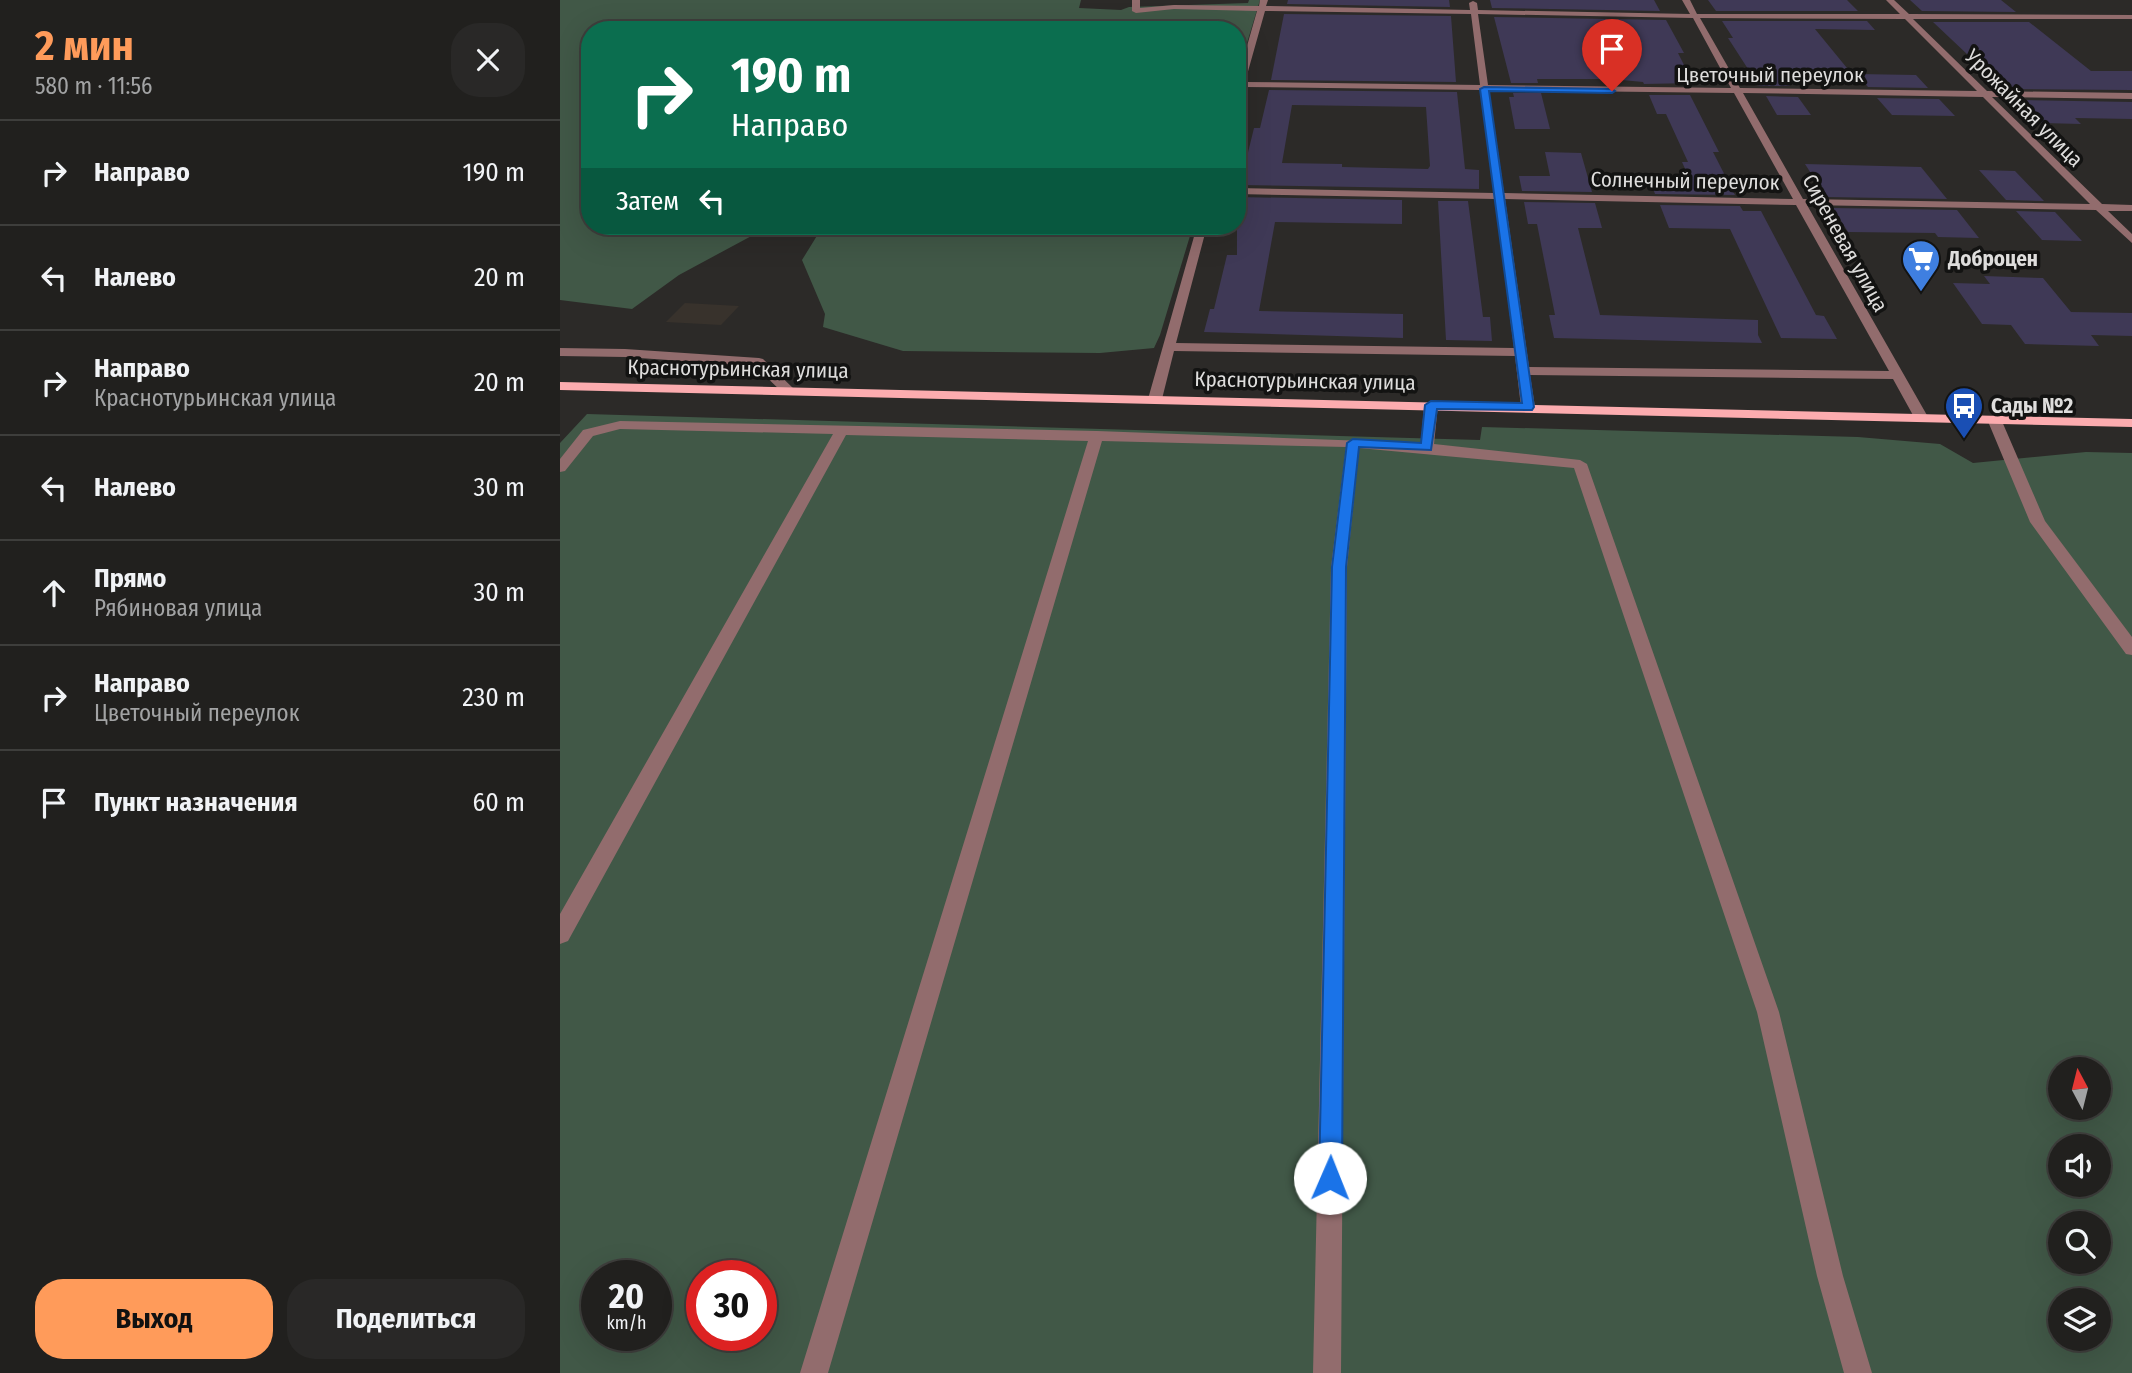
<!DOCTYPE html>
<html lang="ru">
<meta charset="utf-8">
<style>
:root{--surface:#21201e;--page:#292827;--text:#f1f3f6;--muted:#a2a3a4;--line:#3e3e3c;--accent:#ff9b5a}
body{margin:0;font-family:"Fira Sans Condensed",sans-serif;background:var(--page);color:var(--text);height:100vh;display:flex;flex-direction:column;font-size:26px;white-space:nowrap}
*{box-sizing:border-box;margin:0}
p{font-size:23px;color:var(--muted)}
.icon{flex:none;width:38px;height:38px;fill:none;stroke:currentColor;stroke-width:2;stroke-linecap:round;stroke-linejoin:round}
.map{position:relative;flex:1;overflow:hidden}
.drawer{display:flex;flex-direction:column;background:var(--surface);width:560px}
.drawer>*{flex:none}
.banner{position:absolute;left:21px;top:21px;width:665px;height:214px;border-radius:28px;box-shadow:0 7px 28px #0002,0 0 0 2px var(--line);background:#0b6e4f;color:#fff;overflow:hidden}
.needle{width:46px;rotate:353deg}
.tools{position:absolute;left:1488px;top:1057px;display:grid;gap:14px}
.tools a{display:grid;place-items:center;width:63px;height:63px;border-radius:50%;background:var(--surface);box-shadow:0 7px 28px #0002,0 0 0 2px var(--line);font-size:35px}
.speed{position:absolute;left:21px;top:1260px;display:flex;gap:14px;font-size:35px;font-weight:700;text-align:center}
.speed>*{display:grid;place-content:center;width:91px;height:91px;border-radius:50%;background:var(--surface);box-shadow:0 7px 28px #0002,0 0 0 2px var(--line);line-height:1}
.speed small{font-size:18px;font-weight:400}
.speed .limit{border:10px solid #d22;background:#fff;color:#111}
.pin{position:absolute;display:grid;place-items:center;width:60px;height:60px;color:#fff;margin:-72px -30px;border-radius:50% 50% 50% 0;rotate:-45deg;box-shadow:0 0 7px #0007}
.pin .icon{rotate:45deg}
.me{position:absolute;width:77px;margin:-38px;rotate:1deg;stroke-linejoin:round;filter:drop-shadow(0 0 5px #0008)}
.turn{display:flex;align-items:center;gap:24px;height:147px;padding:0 35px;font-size:32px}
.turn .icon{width:91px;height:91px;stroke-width:2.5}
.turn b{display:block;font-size:49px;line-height:60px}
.then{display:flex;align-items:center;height:66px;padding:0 35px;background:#0003;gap:14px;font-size:26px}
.round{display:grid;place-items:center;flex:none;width:74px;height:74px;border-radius:28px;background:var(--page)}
.headline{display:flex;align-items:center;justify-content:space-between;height:119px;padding:0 35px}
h1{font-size:42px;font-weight:700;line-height:52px;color:var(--accent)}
.button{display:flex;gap:14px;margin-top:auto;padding:14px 35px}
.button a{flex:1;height:80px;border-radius:28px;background:var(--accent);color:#111;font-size:28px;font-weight:700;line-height:80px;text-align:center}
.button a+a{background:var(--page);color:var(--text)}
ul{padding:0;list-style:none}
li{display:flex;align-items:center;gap:21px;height:105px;padding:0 35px;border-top:2px solid var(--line)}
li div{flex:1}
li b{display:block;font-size:26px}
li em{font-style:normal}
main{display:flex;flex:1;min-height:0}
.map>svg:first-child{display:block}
.built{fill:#38322c}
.green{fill:#415847;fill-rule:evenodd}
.building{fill:#3f3956;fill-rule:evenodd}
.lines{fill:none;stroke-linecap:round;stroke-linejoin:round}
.minor{fill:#926c6d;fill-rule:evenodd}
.major{fill:#fcacaf;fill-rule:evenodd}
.route{fill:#1a73e8;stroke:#114b97;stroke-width:2}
.labels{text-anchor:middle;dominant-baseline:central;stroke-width:7;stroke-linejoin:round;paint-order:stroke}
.far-street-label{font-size:21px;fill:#dedddc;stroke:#131312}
.far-poi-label{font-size:21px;font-weight:bold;fill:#dedddc;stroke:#131312;text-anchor:start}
</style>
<main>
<section class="drawer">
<div class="headline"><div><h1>2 мин</h1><p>580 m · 11:56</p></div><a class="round"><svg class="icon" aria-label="close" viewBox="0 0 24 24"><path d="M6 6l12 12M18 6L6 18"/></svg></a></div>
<ul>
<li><svg class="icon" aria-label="right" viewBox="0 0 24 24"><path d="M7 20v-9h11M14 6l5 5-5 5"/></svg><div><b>Направо</b></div><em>190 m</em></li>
<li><svg class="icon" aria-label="left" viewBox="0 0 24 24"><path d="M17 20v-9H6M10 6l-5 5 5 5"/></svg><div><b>Налево</b></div><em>20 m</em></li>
<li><svg class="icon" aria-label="right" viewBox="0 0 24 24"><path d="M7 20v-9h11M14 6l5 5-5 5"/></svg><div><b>Направо</b><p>Краснотурьинская улица</p></div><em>20 m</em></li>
<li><svg class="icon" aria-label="left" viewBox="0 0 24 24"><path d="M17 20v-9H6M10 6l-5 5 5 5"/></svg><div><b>Налево</b></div><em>30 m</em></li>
<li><svg class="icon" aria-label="ahead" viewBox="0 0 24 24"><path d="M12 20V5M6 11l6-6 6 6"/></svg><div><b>Прямо</b><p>Рябиновая улица</p></div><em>30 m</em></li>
<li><svg class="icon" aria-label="right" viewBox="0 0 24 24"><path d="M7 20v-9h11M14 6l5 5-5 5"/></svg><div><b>Направо</b><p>Цветочный переулок</p></div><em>230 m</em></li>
<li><svg class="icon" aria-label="arrive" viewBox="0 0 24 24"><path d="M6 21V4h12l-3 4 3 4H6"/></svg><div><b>Пункт назначения</b></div><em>60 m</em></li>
</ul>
<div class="button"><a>Выход</a><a>Поделиться</a></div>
</section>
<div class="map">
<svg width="1572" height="1373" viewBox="0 0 1572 1373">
<rect width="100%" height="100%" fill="#2c2a28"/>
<path class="built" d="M125 303 179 306 161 325 106 322Z"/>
<path class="green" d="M0 0H521L519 8 561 10 569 7 688 3 689 0H700L677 76V30H30V226H222L208 227 119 275 72 309 0 300Z
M263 226H633L600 335 594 348 540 353 343 351 263 327 265 314 242 260Z
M27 414 920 440 922 427 1298 437 1380 444 1413 463 1526 452 1572 453V1373H0V443ZM1500 1069H1538V1108H1500ZM1500 1146H1538V1185H1500ZM1500 1223H1538V1262H1500ZM37 1276H96V1335H37ZM142 1276H201V1335H142ZM1500 1300H1538V1339H1500Z"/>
<path class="building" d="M728 0H889L890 7 727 4Z
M930 0H1094L1100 11 932 8Z
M1148 0H1287L1298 11H1156Z
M1350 0H1441L1456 12 1362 11Z
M724 14 891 16 896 82 711 80Z
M934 17 1106 20 1124 53H1118L1133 83 1084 84 1083 82 1051 79H977L978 83H951Z
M1162 21H1307L1315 30 1255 29 1296 79 1225 78 1230 86H1199L1168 38H1173Z
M1373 22H1469L1531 71H1572V90L1444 89Z
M1297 74 1356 75 1368 88 1308 87Z
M709 90 897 92 905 169 919 170V189L680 185 694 128H700ZM732 105 866 107 870 166 868 169 782 167V164L722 163Z
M953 93H981L990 129H955L949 97H954Z
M1089 95H1130L1159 152H1153L1175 195 1095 194 1090 180 1131 182 1122 162H1128L1106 114H1097Z
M1206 96 1238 97 1251 115H1217Z
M1317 98 1379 99 1395 116 1332 115Z
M1457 100 1572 102V119L1515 118 1521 124 1482 123Z
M985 152 1021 153 1032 192 962 191 959 176H990Z
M1245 164 1361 167 1387 199 1266 197Z
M1419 170 1455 171 1484 201 1446 200Z
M677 197 842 200V224L715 222 699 311 843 314V338L644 332 650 309H654L667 255H677Z
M878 201H908L923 317H930L932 341 886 340Z
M964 202 1035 203 1042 228H1018L1040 315 1198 320V335L1202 343 994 338 989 315H995L977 224H968Z
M1100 205 1180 206 1183 211H1201L1256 315 1264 316 1277 339 1221 338 1170 229 1109 228Z
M1273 208 1397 210 1419 238 1378 237 1375 233 1288 232Z
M1456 211 1495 212 1522 241 1482 240Z
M1424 276 1483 278 1511 312 1572 313V336L1531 335 1539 346 1465 344 1451 325 1422 324 1393 283 1430 284Z"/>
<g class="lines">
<path class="minor" d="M572 0H580V8L614 5 699 6 700 0H708L706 6 910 10 909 3 913 1 917 3 918 10 1130 14 1122 0H1130L1137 14H1340L1326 0H1334L1349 14 1572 15V19H1353L1427 91 1572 93V99L1432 97 1542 204 1572 205V211H1548L1572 234V243L1536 210 1247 205 1368 417 1361 421 1354 417 1333 379 970 375 975 407 968 411 961 407 955 356 614 351 602 399 595 403 588 399 637 226H647L616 343 954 348 935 199 677 194V188L934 193 921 90 684 87 681 97 677 100V81L697 11 614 9 576 13 572 11ZM705 11 911 14 920 85 685 82ZM918 14 1133 18 1171 88 928 85ZM1140 18 1345 19 1417 91 1180 88ZM929 90 1174 93 1233 199 944 193ZM1183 93 1423 97 1530 204 1243 199ZM945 199 1236 205 1329 371 969 367Z
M0 348 65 349 199 358 203 359 236 391 234 394H224L195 366 65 357 0 356Z
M871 401 878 405 874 444 1020 460 1027 464 1219 1012 1283 1276 1312 1373H1284L1257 1276 1197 1012 1014 468 799 448 787 567 781 1373H753L771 567 786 447 542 441 268 1373H240L528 441 286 435 8 941 0 944V914L273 434 60 429 33 436 5 471 0 472V459L23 430 60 421 537 431 861 443 864 405Z
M1434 415 1441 419 1485 521 1572 637V655L1566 654 1470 522 1427 419Z"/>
<path class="major" d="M0 382 1572 419V427L0 390Z"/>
</g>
<path class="route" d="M924 87 1052 89 1055 91 1052 93 929 91 974 407 972 410 877 409 871 450 799 447 786 567 782 1178 778 1186 770 1190 762 1186 759 1178 772 567 787 443 793 439 861 443 865 405 871 401 962 403 920 89Z"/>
<defs>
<symbol id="supermarket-pin" viewBox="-11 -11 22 30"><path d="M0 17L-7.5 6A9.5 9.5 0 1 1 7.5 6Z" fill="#3f7fe0" stroke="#131312"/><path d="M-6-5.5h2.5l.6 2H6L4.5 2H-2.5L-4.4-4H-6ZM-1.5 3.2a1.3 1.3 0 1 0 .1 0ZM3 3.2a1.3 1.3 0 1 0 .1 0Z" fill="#fff"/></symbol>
<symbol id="bus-pin" viewBox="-11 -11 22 30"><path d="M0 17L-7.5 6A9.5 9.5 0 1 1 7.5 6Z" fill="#1a4fb4" stroke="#131312"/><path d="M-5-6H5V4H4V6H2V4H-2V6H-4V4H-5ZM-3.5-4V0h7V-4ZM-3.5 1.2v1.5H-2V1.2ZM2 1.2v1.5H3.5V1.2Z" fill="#fff"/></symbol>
</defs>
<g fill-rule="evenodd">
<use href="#supermarket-pin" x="1339" y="237" width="44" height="60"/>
<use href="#bus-pin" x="1382" y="384" width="44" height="60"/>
</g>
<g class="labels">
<g class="far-street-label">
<text x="1210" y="75">Цветочный переулок</text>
<text transform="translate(1464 108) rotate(45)">Урожайная улица</text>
<text transform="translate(1125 181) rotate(1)">Солнечный переулок</text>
<text transform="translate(1285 243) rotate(61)">Сиреневая улица</text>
<text transform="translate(178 369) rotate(1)">Краснотурьинская улица</text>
<text transform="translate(745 381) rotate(1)">Краснотурьинская улица</text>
</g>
<g class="far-poi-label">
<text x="1388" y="259">Доброцен</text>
<text x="1431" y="406">Сады №2</text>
</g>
</g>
</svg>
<div class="tools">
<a><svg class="needle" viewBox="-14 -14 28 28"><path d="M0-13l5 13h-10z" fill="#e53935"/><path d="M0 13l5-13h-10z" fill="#a2a3a4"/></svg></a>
<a><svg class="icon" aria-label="sound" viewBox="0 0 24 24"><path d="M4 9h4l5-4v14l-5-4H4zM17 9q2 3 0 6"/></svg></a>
<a><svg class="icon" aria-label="search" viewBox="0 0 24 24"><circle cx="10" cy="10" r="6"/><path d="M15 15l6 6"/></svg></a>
<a><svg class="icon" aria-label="layers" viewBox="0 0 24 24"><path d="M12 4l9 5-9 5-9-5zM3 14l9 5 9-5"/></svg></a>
</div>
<div class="speed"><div>20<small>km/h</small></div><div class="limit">30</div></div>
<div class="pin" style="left:1052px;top:91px;background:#d93025"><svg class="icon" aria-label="arrive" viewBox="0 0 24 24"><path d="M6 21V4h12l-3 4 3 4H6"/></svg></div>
<svg class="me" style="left:770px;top:1178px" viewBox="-20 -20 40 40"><circle r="19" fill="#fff"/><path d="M0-13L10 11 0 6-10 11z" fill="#1a73e8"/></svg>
<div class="banner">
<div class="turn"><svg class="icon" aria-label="right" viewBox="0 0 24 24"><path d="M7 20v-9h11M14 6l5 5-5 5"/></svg><div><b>190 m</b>Направо</div></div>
<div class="then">Затем<svg class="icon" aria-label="left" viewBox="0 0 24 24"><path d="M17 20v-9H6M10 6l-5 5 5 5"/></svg></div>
</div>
</div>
</main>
